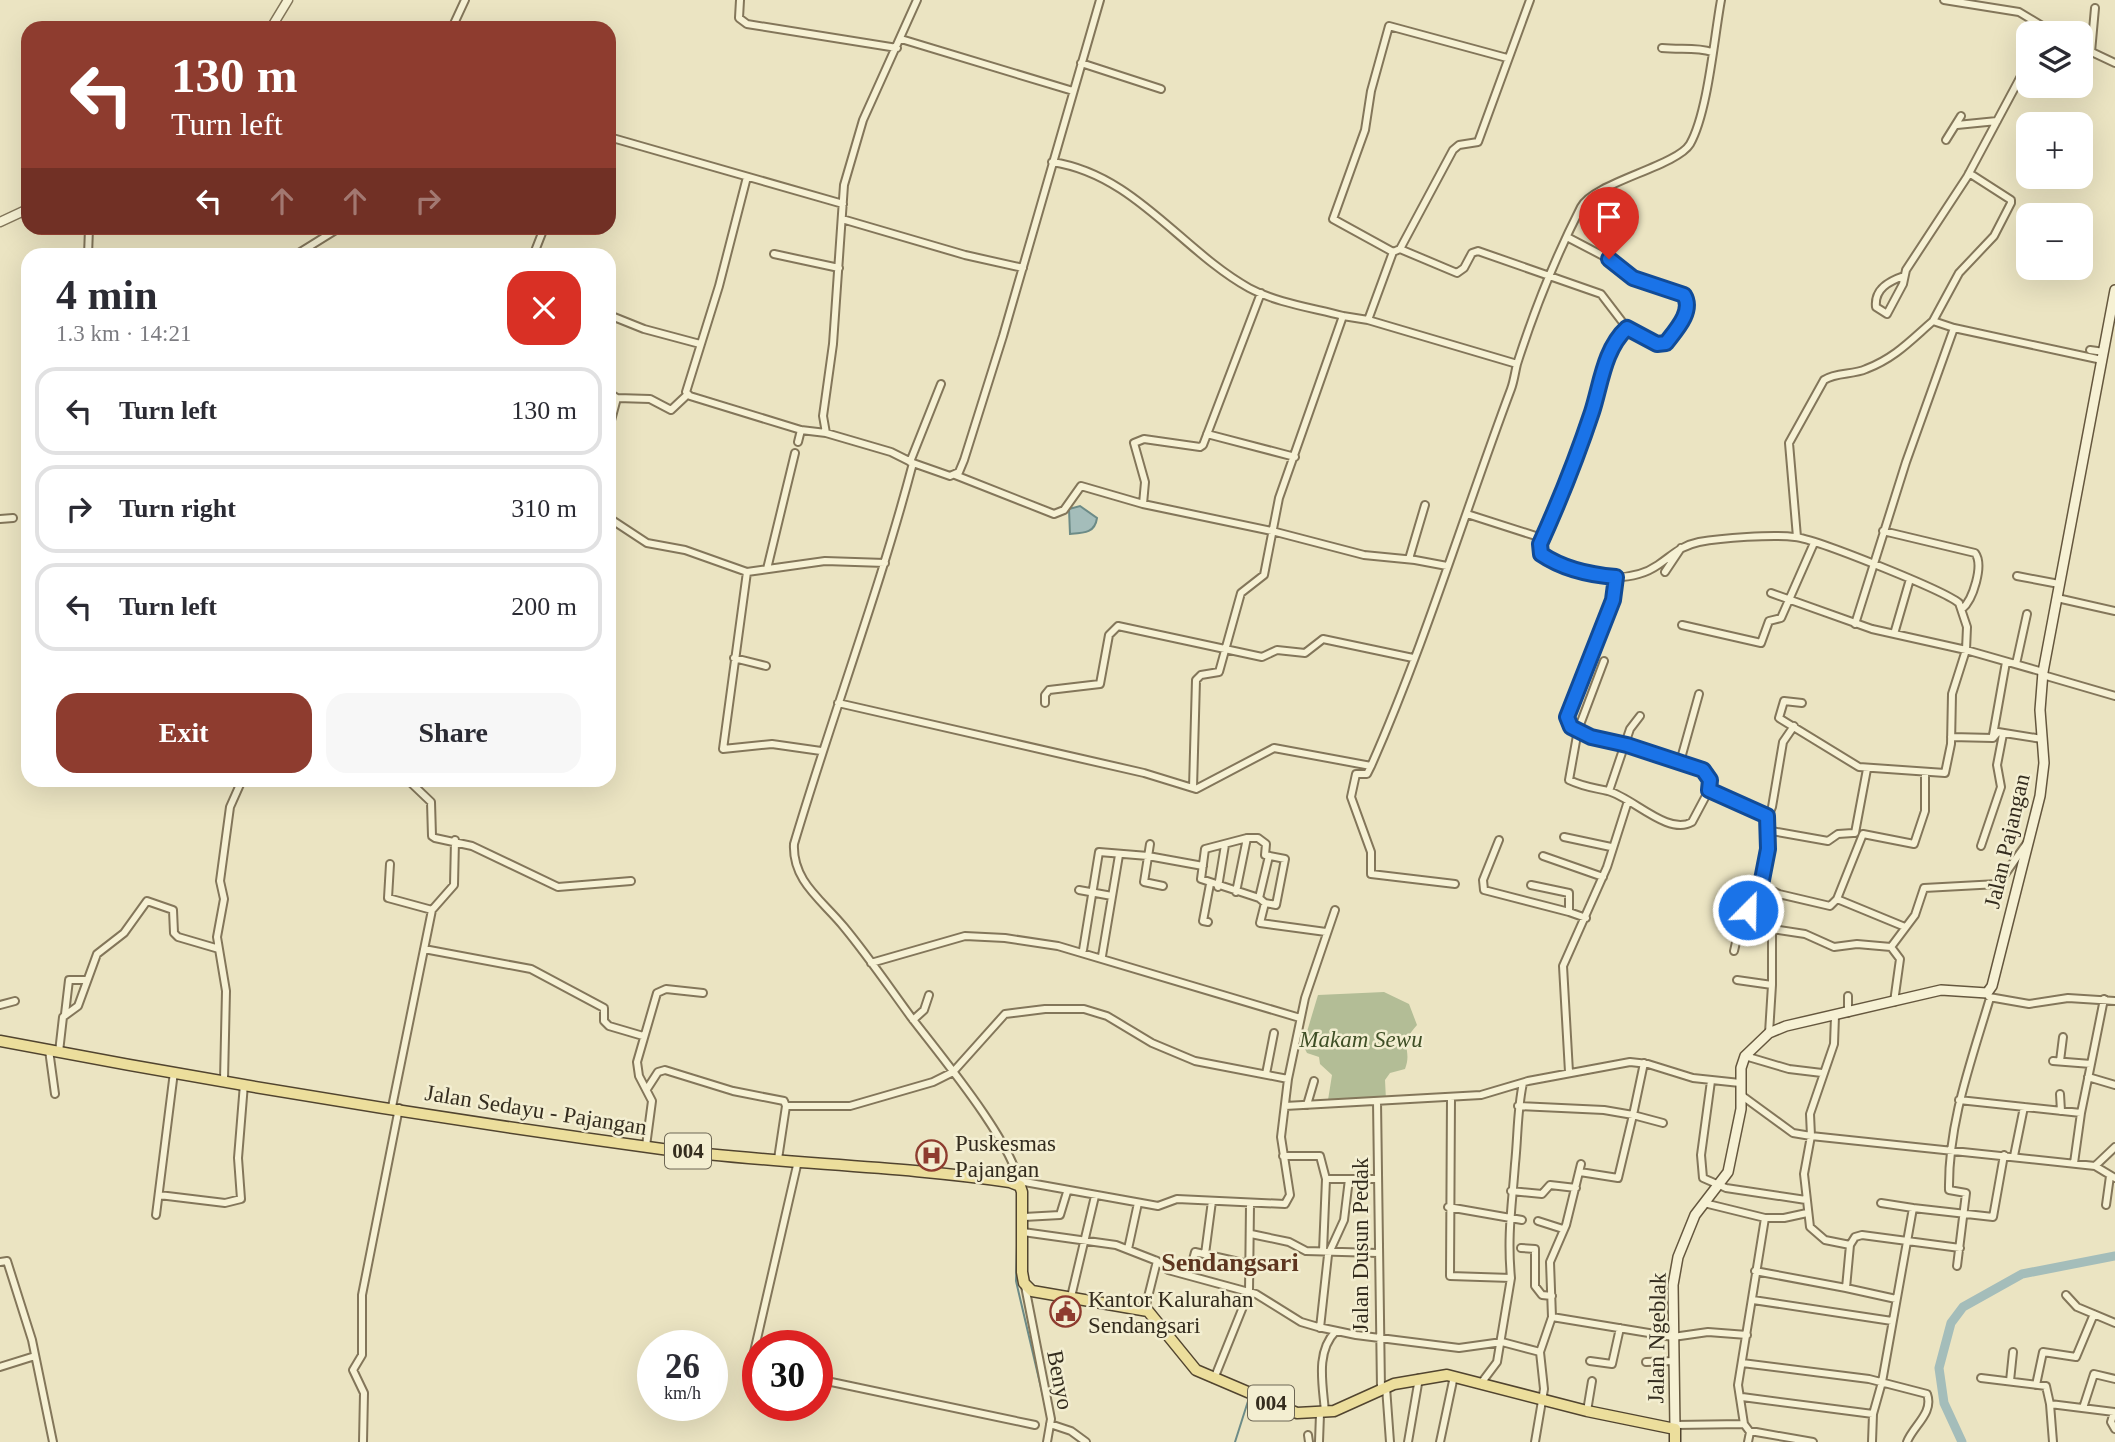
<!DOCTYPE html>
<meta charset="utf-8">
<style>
:root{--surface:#fff;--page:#f7f7f7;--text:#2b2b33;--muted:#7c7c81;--line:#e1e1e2;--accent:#8e3c2f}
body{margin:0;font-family:"Times New Roman",serif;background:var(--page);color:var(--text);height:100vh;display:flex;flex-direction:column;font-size:26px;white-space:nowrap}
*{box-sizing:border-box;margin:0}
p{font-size:23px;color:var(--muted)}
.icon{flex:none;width:38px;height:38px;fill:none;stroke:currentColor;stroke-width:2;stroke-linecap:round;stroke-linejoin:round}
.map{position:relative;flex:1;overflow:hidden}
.drawer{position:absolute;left:21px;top:248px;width:595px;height:539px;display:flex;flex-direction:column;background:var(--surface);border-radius:21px;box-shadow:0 7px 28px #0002}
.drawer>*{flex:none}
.guide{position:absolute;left:21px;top:21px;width:595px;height:214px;border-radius:21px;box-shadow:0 7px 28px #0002;background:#8e3c2f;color:#fff;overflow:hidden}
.controls{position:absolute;left:2016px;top:21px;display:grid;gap:14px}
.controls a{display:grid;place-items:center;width:77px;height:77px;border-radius:14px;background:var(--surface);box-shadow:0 7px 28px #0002;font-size:35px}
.speed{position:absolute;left:637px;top:1330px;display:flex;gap:14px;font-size:35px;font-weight:700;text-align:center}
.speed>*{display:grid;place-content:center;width:91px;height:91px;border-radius:50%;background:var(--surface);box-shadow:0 7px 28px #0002;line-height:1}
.speed small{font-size:18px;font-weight:400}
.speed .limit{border:10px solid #d22;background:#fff;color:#111}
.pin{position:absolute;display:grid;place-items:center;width:60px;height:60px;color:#fff;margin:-72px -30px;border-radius:50% 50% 50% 0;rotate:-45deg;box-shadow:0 0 7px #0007}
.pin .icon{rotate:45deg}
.me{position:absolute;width:77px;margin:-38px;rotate:23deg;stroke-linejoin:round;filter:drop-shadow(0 0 5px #0008)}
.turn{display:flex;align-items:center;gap:24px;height:147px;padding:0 35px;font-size:32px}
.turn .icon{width:91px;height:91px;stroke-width:2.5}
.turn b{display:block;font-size:49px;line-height:60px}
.lanes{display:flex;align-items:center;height:66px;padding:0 35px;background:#0003;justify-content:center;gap:35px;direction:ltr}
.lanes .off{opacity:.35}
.round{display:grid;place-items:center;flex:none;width:74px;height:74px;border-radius:21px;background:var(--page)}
.summary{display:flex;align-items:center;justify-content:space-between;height:119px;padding:0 35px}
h1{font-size:42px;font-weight:700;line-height:52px}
.action{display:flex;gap:14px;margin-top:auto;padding:14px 35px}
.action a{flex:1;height:80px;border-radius:21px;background:var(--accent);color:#fff;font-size:28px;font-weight:700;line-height:80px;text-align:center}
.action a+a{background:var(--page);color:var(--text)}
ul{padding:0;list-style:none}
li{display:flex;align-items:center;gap:21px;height:88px;margin:0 14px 10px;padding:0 21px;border:4px solid var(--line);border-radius:21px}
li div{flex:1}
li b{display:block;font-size:26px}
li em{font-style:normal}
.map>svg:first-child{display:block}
.cemetery{fill:#b3bd96}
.water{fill:#a4bdba;stroke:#6c8b87;stroke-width:2}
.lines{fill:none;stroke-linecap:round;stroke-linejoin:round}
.stream{stroke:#6c8b87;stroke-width:2}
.river{stroke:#a4bdba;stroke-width:9}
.minor-casing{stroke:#83765a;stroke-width:10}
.tertiary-casing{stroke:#83765a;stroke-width:11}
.secondary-casing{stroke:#65573e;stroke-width:12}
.primary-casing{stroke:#51442f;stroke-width:13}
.minor{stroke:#f6f1d4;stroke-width:6}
.tertiary{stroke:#f6f1d4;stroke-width:8}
.secondary{stroke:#f6f1d4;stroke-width:9}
.primary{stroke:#ecde9c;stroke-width:10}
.route-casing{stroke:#114b97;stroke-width:18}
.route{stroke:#1a73e8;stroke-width:12}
.labels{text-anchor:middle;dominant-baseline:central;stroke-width:5;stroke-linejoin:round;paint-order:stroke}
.shield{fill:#f3eed1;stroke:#6d6654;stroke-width:2}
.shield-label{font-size:21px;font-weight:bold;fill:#342c1e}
.street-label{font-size:23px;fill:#342c1e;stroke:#f3eed1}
.park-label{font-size:23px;font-style:italic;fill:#3f4f26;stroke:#f3eed1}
.poi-label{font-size:23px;fill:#342c1e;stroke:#f3eed1;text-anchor:start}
.quarter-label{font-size:26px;font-weight:bold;fill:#5e3620;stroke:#f3eed1}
</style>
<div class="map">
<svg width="2115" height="1442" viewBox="0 0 2115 1442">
<rect width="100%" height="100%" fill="#ebe4c2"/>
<path class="cemetery" d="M1384 992 1409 1004 1417 1025C1397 1047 1413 1048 1405 1069L1390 1073 1385 1080 1386 1100 1336 1102 1328 1100 1332 1075 1320 1064 1319 1057 1307 1053 1303 1045 1318 995Z"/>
<path class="water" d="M1080 506 1097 518C1095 533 1084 533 1070 534L1069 509Z"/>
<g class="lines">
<path class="stream" d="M1017 1246 1016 1281 1046 1409
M1044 1442 1046 1431
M1235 1442 1249 1398"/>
<path class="river" d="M1962 1442 1944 1403 1939 1368 1951 1323 1963 1307 2022 1274 2115 1256"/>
<defs>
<path id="minor" d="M740 0 739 18 747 24 897 48
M917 0 863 120 844 185 833 344 823 416 826 433 891 452 913 463C879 592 832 716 794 844 792 881 822 900 844 927 868 956 889 987 911 1017 940 1055 1013 1142 1020 1186
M1944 0 2019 12 2054 33
M452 28 465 0
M901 39 1073 91
M2081 47 2115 63
M1662 48C1680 50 1696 47 1712 52
M2091 52 2095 8
M1081 63 1161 89
M1957 125 1997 121
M609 137 843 204
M1946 140 1961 116
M1052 162C1134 174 1181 250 1249 288 1277 303 1313 308 1343 316
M747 177 719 286 686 392 690 396 801 430 826 433
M842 219 965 255 1023 268
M1567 237 1609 259 1633 278 1683 295C1694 311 1676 330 1666 343L1657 344 1627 328C1604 349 1601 384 1592 412 1577 457 1559 502 1540 544L1541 554C1572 575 1625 588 1658 565 1673 555 1680 546 1699 542 1721 538 1773 534 1795 537 1816 539 1943 590 1959 603L1967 627 1966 650 1952 694 1951 744 1945 773 1859 767 1779 718 1784 701 1802 703
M1400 249 1457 273 1464 268 1472 253 1478 251 1601 294 1627 328
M1393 252 1333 219 1365 130 1371 91 1389 26 1507 58
M774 254 839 268
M88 256 89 228
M294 256 339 228
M533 256 544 228
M1904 276C1889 281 1874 289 1876 307L1887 314 1903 284 1906 270 1967 177 2028 63
M1261 293 1203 445 1200 447 1144 439 1134 443 1145 482 1143 504 1272 531 1364 555 1415 560 1447 566
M609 315 644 329 700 344
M1368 320 1517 364
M1933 321 1959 273 1994 236 2011 203V200L1969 173
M2090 350 2104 352
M609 393 617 398 650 399 671 410 688 394
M609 428 617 398
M1207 434 1295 457
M798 442 801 430
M910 462 941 384
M913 463 950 476 959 472 964 460 1003 336 1100 0
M955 475 1054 514 1064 510 1081 486 1143 504
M1467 514 1542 538
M609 518 647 543 685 550 747 572 825 561 885 563
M0 519 13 518
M1883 531 1975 553C1984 565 1973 600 1962 609
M1797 537 1789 443 1824 380C1836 372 1853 375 1866 369 1895 358 1911 340 1933 321L1954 328
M1409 559 1425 505
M767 569 795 453
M747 572 723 749 772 744 821 751
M1665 572 1681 548
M2017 576 2059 584
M1616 577 1613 600 1584 667 1568 721C1576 736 1658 755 1680 762
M1771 593 1872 629 1966 650 2043 672
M2057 598 2115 611
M1855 624 1906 462 1954 328 2102 360
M1682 625 1761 643 1769 621 1781 618 1814 543
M1894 634 1910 579
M734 658 766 666
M1604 661 1578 730 1569 780C1584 787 1590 787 1608 791 1632 797 1668 836 1692 822L1709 790 1767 816
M2016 664 2027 614
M2043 675 2115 696
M1699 694 1680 762 1707 773 1709 790
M838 703 1144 773 1196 789 1274 748 1371 766C1425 644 1464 514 1511 389 1514 381 1515 372 1517 364 1534 311 1556 256 1581 207 1593 183 1677 166 1690 144 1708 112 1714 38 1721 0
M1045 703V695L1049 690 1100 684 1109 635 1118 626 1262 657 1277 650 1305 653 1323 639 1413 658
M1993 735 2006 662
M1951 737 1993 738 1998 732 2042 739
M1371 766 1367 774H1356L1351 797 1371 852V874L1455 884
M408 780 431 802 432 836 435 838 472 846 558 887 631 881
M1193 788 1196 680 1201 675 1219 672 1241 593 1264 575 1279 498 1343 316 1368 320 1393 252 1400 249 1453 150 1459 145 1478 142 1530 0
M1609 791 1630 729 1640 716
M1766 830 1828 841 1838 834 1853 833
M1855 833 1867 769
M1564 837 1611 847
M1247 838 1205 849 1201 879 1259 898 1265 903
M1499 840 1483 880 1484 890 1569 912
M1150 844 1144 882 1163 886
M1981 846 2001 787 1997 765 2003 734
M1543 856 1603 877
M390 864 388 898 432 910
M1531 885 1569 893V912L1586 918
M1761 885 1779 894
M1218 887 1225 845
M1079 890 1112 896
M1236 892 1247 838H1258L1266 844 1265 855 1285 859 1276 905 1265 903 1260 923 1326 932
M1259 898 1269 856
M1208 922 1203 921 1210 884
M1905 927 1837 899 1863 834 1914 844 1925 811V772
M1772 929 1805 934 1834 947 1857 944 1891 947
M424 949 531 969 604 1008V1021L609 1026 643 1036
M1083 950 1099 852 1148 856 1203 866
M1734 951 1739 929 1761 885 1768 849 1766 822 1772 807 1783 742 1794 726
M1102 956 1119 855
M871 963 965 936 1005 938 1058 946 1300 1018
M1737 980 1772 985 1769 1033
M1772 985V929L1779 894 1830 906 1837 899
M1848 996V1013
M1989 997 2029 1004 2068 998 2115 1001
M1894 1002 1900 959 1891 947 1915 915 1924 888 1998 884 2027 843
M0 1005 15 1001
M65 1014 69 980H87
M1835 1016 1834 1044 1810 1114 1811 1136 1804 1174 1810 1227 1825 1240 1850 1245 1855 1237 1862 1235 1960 1248
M913 1020 924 1010 929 995
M49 1050 55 1094
M59 1052 63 1017 78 1006 97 954 124 933 147 901 173 910 174 933 178 937 219 949
M1745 1056 1789 1069 1822 1073
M2053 1061 2091 1064 2104 999
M2060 1061 2063 1037
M1644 1063 1633 1115 1663 1123
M1569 1072 1563 966 1607 867 1628 801
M1266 1074 1274 1033
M2088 1077 2115 1085
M1288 1079 1305 998 1335 910
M224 1080 226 991 217 937 224 899 220 881 230 807 242 780
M1711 1081 1701 1155 1703 1178 1726 1188 1806 1200
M647 1089 658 1072 665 1070 733 1091 784 1101 786 1106H850L933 1082 953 1072 1005 1014 1045 1009H1084L1107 1016 1152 1043 1195 1061 1288 1079 1281 1137 1290 1195 1285 1204 1177 1199 1158 1206 1019 1181
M2060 1094 2061 1111
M1741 1095 1793 1133 1811 1136 2095 1166 2115 1147
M1451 1097 1450 1276 1511 1278C1507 1235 1512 1206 1515 1164 1518 1136 1517 1111 1523 1083
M1959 1100 2081 1113 2091 1064
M1377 1101 1381 1389
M1307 1105 1314 1081
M1285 1106 1481 1095 1528 1081 1630 1062 1648 1064 1693 1078 1740 1083
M1518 1106 1604 1110 1633 1115 1618 1178 1580 1172
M392 1107 432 910 454 885 455 840
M646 1146 652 1101 639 1076 637 1062 657 993 666 989 703 993
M1283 1156H1320L1326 1179H1349
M2014 1156 2024 1107
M778 1159 786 1106
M2074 1163 2081 1113
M2095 1166 2115 1178
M1511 1191 1542 1194 1550 1185 1576 1188
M159 1195 225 1203 241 1199 238 1158 244 1084
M1704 1203 1765 1218 1738 1385 1744 1424 1750 1432
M1881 1203 1913 1208
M2106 1205 2110 1176
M1448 1207 1522 1220
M156 1215 174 1072
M1024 1217 1060 1215 1067 1192
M1765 1218H1784L1807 1213
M1538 1221 1563 1229
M1023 1232 1116 1245 1157 1261 1145 1309
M1251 1234 1289 1242 1306 1251 1378 1253
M1850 1245 1846 1288 1896 1299
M1521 1248 1535 1249V1286L1542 1295 1552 1296
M1128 1249 1138 1203
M1323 1251 1326 1179
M1205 1254 1212 1201
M1157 1261 1168 1270 1256 1294 1301 1322 1318 1327 1356 1335 1459 1348 1502 1342 1540 1352 1552 1317 1550 1262 1566 1225 1581 1164
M0 1262 7 1261 32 1340 53 1442
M1957 1266 1966 1193 1949 1190C1948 1123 1971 1062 1990 998
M1755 1271 1846 1288
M1189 1274 1195 1252 1248 1264
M1025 1286 1051 1419 1047 1442
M2066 1295 2077 1307 2115 1323
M1071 1297 1095 1196
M1753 1300 1892 1321
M1552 1317 1673 1337 1708 1332 1747 1335
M1320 1328 1328 1255 1344 1220 1349 1179H1377
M1590 1361 1612 1364 1620 1328
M1646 1362 1674 1361
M1742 1363 1869 1379 1927 1394C1934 1413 1913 1426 1907 1442
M758 1366 751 1365 798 1161
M0 1367 35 1356
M1981 1378 2046 1386 2050 1404 2114 1412 2111 1422 2115 1429
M817 1379 1035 1425
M1214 1379 1249 1292 1250 1205
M2010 1381 2013 1352
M1482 1382 1497 1362 1511 1278
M2036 1385 2043 1352 2076 1357 2094 1314
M1386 1387 1390 1442
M1742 1397 1873 1414 1882 1382 1913 1208 1993 1217 2004 1155
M2050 1404 2053 1442
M2083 1408 2094 1374 2115 1379
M1587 1411 1592 1381
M1325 1412C1323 1385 1315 1352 1336 1331
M1050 1424 1071 1431 1086 1442
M1675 1425 1744 1424
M1308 1435 1309 1442
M363 1442 364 1393 353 1370 362 1355V1295L399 1108
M1319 1442 1320 1414
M1408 1442 1419 1378
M1440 1442 1454 1376
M1535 1442 1544 1389 1540 1352
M1748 1442 1750 1432H1756L1813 1442
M1872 1442 1873 1414"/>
<path id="tertiary" d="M271 28 288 0
M0 222 28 209"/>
<path id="secondary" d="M1675 1429 1673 1285 1678 1257 1695 1215 1728 1172 1741 1109V1068L1745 1056 1769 1033 1786 1026 1941 990 1987 993 1992 986 2040 796 2044 763 2040 710 2043 672 2115 290"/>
<path id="primary" d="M0 1041C219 1083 441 1119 662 1149 778 1164 895 1165 1010 1182L1020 1186 1022 1192V1272L1024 1283 1032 1291 1148 1311 1196 1370 1297 1413 1334 1411 1394 1384 1447 1375 1587 1411 1675 1429V1442"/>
</defs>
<use href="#minor" class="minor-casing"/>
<use href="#tertiary" class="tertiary-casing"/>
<use href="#secondary" class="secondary-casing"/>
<use href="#primary" class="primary-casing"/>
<use href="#minor" class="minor"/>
<use href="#tertiary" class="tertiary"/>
<use href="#secondary" class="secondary"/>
<use href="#primary" class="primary"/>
</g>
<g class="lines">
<defs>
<path id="route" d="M1609 259 1633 278 1684 295C1694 311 1676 330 1666 343L1657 344 1627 328C1604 349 1601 384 1592 412 1577 457 1559 502 1540 544L1541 554C1563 569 1590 575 1616 577L1613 600 1567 717 1571 727 1591 737 1627 745 1703 770 1710 780 1709 790 1767 816 1768 849 1761 885 1748 910"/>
</defs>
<use href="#route" class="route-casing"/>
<use href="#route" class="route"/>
</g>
<defs>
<symbol id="hospital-ring" viewBox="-11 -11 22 22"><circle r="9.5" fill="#f3eed1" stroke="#8e3c2f" stroke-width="1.5"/><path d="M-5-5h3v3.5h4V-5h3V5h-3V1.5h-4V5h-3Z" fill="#8e3c2f"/></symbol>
<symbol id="civic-ring" viewBox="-11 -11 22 22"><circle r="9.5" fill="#f3eed1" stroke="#8e3c2f" stroke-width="1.5"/><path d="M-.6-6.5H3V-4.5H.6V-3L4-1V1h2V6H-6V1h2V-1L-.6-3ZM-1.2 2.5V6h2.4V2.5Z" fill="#8e3c2f"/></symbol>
</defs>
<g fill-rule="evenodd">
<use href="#hospital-ring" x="914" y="1138" width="35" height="35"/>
<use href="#civic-ring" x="1048" y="1294" width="35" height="35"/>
</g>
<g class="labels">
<g class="shield">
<rect x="665" y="1133.5" width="46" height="35" rx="5"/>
<rect x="1248" y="1385.5" width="46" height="35" rx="5"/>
</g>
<g class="shield-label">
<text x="688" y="1151">004</text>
<text x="1271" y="1403">004</text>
</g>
<g class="street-label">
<text transform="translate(2007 841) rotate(-77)">Jalan Pajangan</text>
<text transform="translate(536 1110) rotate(9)">Jalan Sedayu - Pajangan</text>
<text transform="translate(1360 1245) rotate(-90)">Jalan Dusun Pedak</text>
<text transform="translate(1657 1338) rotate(-89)">Jalan Ngeblak</text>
<text transform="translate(1060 1380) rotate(79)">Benyo</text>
</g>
<g class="park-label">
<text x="1361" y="1039">Makam Sewu</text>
</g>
<g class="poi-label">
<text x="955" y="1143">Puskesmas<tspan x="955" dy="26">Pajangan</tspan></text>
<text x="1088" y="1299">Kantor Kalurahan<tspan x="1088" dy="26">Sendangsari</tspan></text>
</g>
<g class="quarter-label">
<text x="1230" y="1262">Sendangsari</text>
</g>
</g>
</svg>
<div class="controls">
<a><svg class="icon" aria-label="layers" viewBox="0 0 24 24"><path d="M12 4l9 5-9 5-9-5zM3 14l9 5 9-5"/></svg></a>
<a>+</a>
<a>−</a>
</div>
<div class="speed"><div>26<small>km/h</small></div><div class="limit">30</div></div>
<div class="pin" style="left:1609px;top:259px;background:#d93025"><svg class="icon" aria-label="arrive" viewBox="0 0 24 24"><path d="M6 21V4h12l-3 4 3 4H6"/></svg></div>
<svg class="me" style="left:1748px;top:910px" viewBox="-20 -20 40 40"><circle r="17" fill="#1a73e8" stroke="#fff" stroke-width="3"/><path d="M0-11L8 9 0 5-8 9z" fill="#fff"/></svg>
<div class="guide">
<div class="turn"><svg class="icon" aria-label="left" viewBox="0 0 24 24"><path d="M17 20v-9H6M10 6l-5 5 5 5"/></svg><div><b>130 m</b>Turn left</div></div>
<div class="lanes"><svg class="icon" aria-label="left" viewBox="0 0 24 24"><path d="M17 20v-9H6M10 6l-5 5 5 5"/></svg><svg class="icon off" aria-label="ahead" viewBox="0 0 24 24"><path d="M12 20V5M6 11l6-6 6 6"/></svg><svg class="icon off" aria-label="ahead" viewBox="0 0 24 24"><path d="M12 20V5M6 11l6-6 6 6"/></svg><svg class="icon off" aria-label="right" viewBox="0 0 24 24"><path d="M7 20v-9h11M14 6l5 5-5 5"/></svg></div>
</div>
<section class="drawer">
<div class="summary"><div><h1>4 min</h1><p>1.3 km · 14:21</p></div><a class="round" style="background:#d93025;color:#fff"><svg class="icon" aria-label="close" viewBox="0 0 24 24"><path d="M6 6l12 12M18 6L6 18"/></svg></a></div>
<ul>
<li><svg class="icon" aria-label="left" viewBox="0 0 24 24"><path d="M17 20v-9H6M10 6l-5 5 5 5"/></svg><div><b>Turn left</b></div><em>130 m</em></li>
<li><svg class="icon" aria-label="right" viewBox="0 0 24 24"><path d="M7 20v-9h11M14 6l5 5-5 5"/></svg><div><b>Turn right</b></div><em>310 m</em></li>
<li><svg class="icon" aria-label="left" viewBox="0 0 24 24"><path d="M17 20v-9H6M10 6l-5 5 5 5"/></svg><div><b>Turn left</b></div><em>200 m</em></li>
</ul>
<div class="action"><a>Exit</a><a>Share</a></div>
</section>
</div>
